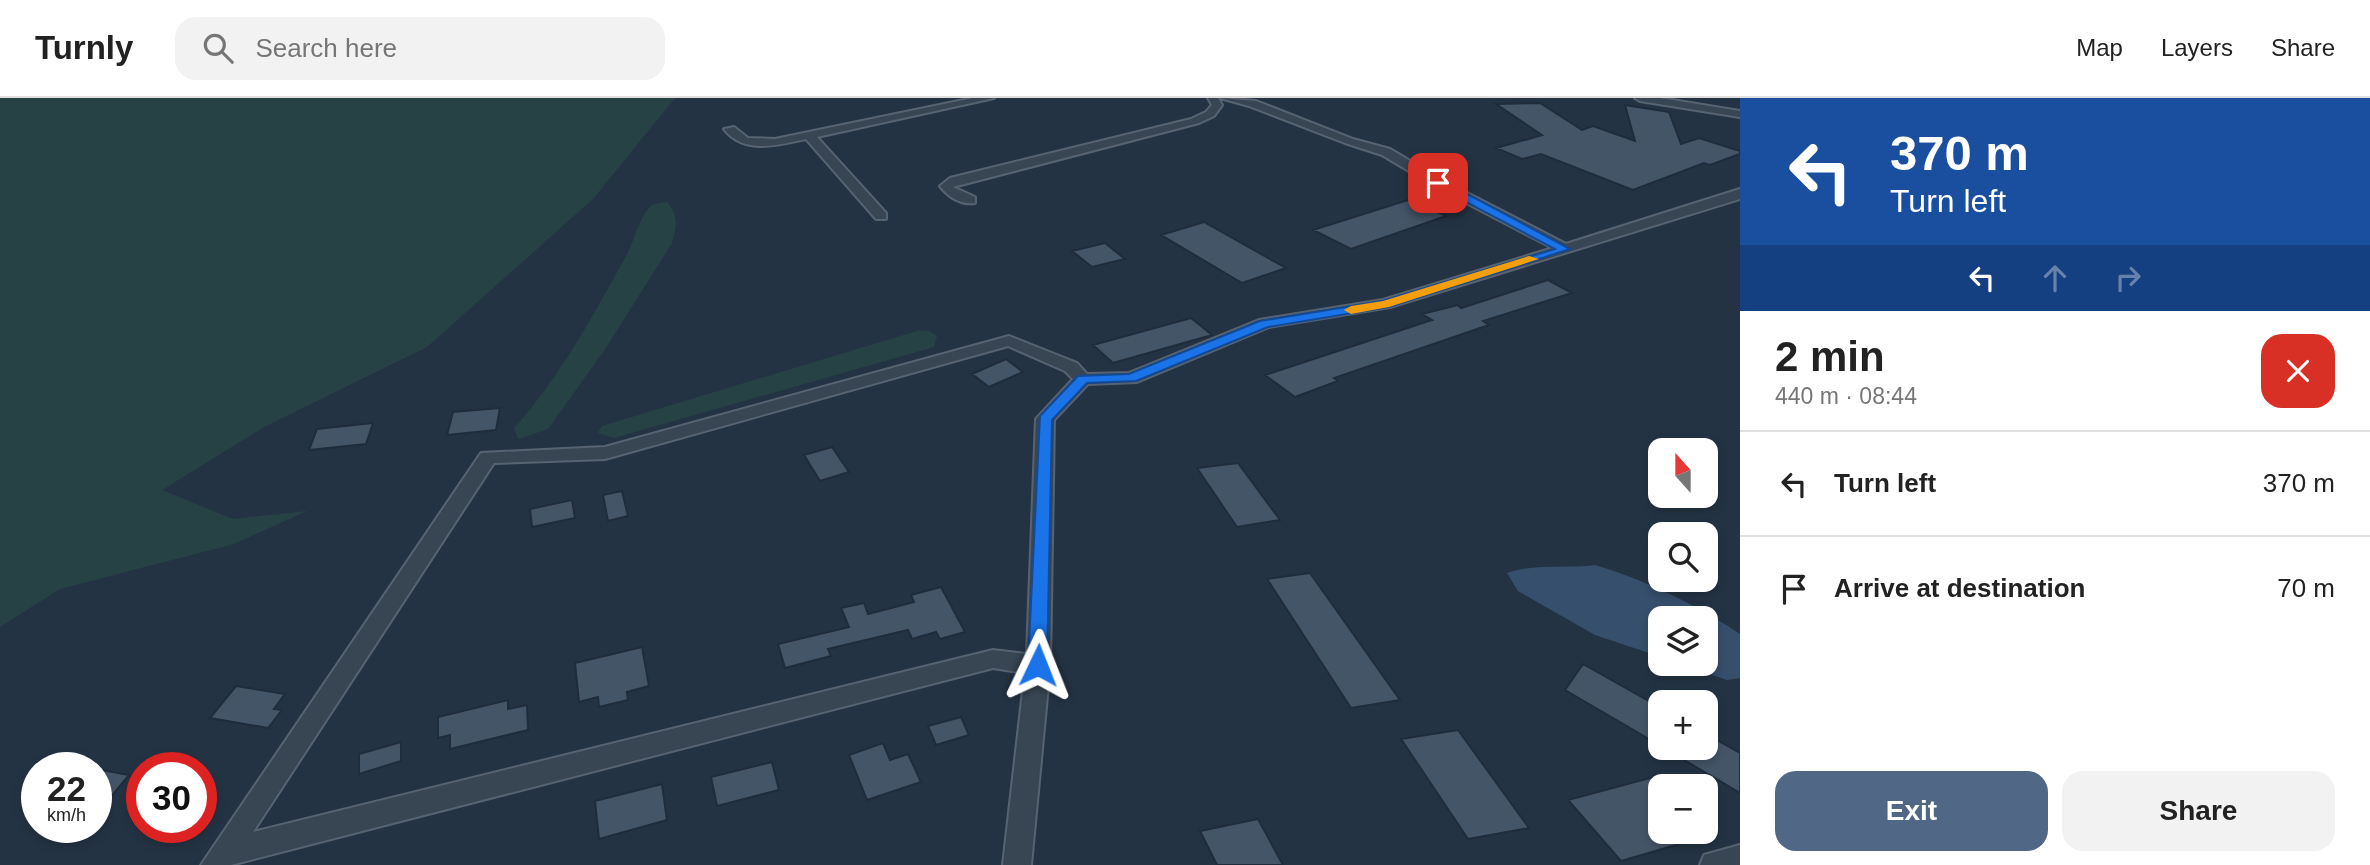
<!DOCTYPE html>
<meta charset="utf-8">
<style>
:root{--surface:#fff;--page:#f2f2f2;--text:#222;--muted:#767676;--line:#e0e0e0;--accent:#506785}
body{margin:0;font-family:Arial,sans-serif;background:var(--page);color:var(--text);height:100vh;display:flex;flex-direction:column;font-size:26px;white-space:nowrap}
*{box-sizing:border-box;margin:0}
p{font-size:23px;color:var(--muted)}
.icon{flex:none;width:38px;height:38px;fill:none;stroke:currentColor;stroke-width:2;stroke-linecap:round;stroke-linejoin:round}
.map{position:relative;flex:1;overflow:hidden}
.drawer{display:flex;flex-direction:column;background:var(--surface);width:630px}
.drawer>*{flex:none}
.hud{background:#1a4fa0;color:#fff;overflow:hidden}
.needle{width:46px;rotate:339deg}
.buttons{position:absolute;left:1648px;top:340px;display:grid;gap:14px}
.buttons a{display:grid;place-items:center;width:70px;height:70px;border-radius:14px;background:var(--surface);box-shadow:0 4px 10px #0003;font-size:35px}
.speed{position:absolute;left:21px;top:654px;display:flex;gap:14px;font-size:35px;font-weight:700;text-align:center}
.speed>*{display:grid;place-content:center;width:91px;height:91px;border-radius:50%;background:var(--surface);box-shadow:0 4px 10px #0003;line-height:1}
.speed small{font-size:18px;font-weight:400}
.speed .limit{border:10px solid #d22;background:#fff;color:#111}
.pin{position:absolute;display:grid;place-items:center;width:60px;height:60px;color:#fff;margin:-30px;border-radius:14px;box-shadow:0 4px 10px #0006}
.me{position:absolute;width:77px;margin:-38px;rotate:2deg;stroke-linejoin:round;filter:drop-shadow(0 0 5px #0008)}
.turn{display:flex;align-items:center;gap:24px;height:147px;padding:0 35px;font-size:32px}
.turn .icon{width:91px;height:91px;stroke-width:2.5}
.turn b{display:block;font-size:49px;line-height:60px}
.lanes{display:flex;align-items:center;height:66px;padding:0 35px;background:#0003;justify-content:center;gap:35px;direction:ltr}
.lanes .off{opacity:.35}
.round{display:grid;place-items:center;flex:none;width:74px;height:74px;border-radius:21px;background:var(--page)}
.summary{display:flex;align-items:center;justify-content:space-between;height:119px;padding:0 35px}
h1{font-size:42px;font-weight:700;line-height:52px}
.primary-button{display:flex;gap:14px;margin-top:auto;padding:14px 35px}
.primary-button a{flex:1;height:80px;border-radius:21px;background:var(--accent);color:#fff;font-size:28px;font-weight:700;line-height:80px;text-align:center}
.primary-button a+a{background:var(--page);color:var(--text)}
ul{padding:0;list-style:none}
li{display:flex;align-items:center;gap:21px;height:105px;padding:0 35px;border-top:2px solid var(--line)}
li div{flex:1}
li b{display:block;font-size:26px}
li em{font-style:normal}
header{display:flex;align-items:center;gap:42px;box-sizing:border-box;height:98px;padding:0 35px;background:var(--surface);border-bottom:2px solid var(--line)}
header strong{font-size:33px}
nav{display:flex;gap:38px;margin-inline-start:auto;font-size:24px}
.search{width:490px;height:63px;background:var(--page);display:flex;align-items:center;gap:18px;box-sizing:border-box;padding:0 24px;border-radius:21px;color:var(--muted);font-size:26px}
main{display:flex;flex:1;min-height:0}
.map>svg:first-child{display:block}
.green{fill:#264245}
.water{fill:#364f6c}
.building{fill:#455568;stroke:#1f2c3b;stroke-width:2}
.lines{fill:none;stroke-linecap:round;stroke-linejoin:round}
.street-casing{stroke:#576370;stroke-width:4}
.street{fill:#384553;fill-rule:evenodd}
.route{fill:#1a73e8;stroke:#114b97;stroke-width:2}
.slow{fill:#f59e0b}
</style>
<header>
<strong>Turnly</strong>
<div class="search"><svg class="icon" aria-label="search" viewBox="0 0 24 24"><circle cx="10" cy="10" r="6"/><path d="M15 15l6 6"/></svg>Search here</div>
<nav><a>Map</a><a>Layers</a><a>Share</a></nav>
</header>
<main>
<div class="map">
<svg width="1740" height="767" viewBox="0 0 1740 767">
<rect width="100%" height="100%" fill="#243344"/>
<path class="green" d="M0 0H675L593 101 427 249 264 329 162 392 233 421 307 413 234 446 60 491 0 529Z
M667 104C679 118 677 128 672 145L606 250 548 331 518 341 514 330C559 281 593 217 625 160 634 145 637 125 648 111 652 105 659 105 667 104Z
M920 232 929 233 937 238 934 249 614 340 598 335 602 328Z"/>
<path class="water" d="M1595 467C1646 482 1695 506 1740 536V580L1727 582 1678 565H1706V520H1661V559L1595 537 1518 493 1507 475C1535 465 1566 471 1595 467Z"/>
<path class="building" d="M1540 5 1582 32 1593 28 1635 43 1625 7 1669 14 1681 46 1699 40 1740 53V56L1710 67 1704 65 1633 92 1541 56 1522 61 1496 50 1542 37 1496 6Z
M1411 101 1446 118 1351 151 1313 132Z
M1204 124 1286 170 1242 185 1161 137Z
M1105 145 1125 161 1092 169 1072 153Z
M1548 182 1572 195 1483 223 1489 227 1334 280 1338 283 1295 299 1265 277 1432 222 1422 216 1458 207 1461 210Z
M1191 220 1212 237 1113 265 1093 247Z
M1006 261 1023 274 989 289 972 276Z
M500 310 496 332 447 337 453 314Z
M373 325 366 346 309 352 317 331Z
M832 349 849 374 820 383 804 357Z
M1238 365 1280 422 1237 429 1197 370Z
M622 393 628 418 608 423 603 397Z
M572 402 575 420 532 429 530 411Z
M1310 475 1400 602 1351 610 1267 481Z
M941 489 965 534 940 541 936 534 912 541 908 532 828 551 831 558 785 570 778 546 849 529 841 510 864 505 868 516 914 504 911 497Z
M642 549 649 588 627 594 628 602 599 609 598 599 579 604 575 565Z
M1583 566 1661 610V648L1565 592Z
M236 588 285 596 274 611 282 612 268 630 210 620Z
M508 602V611L527 607 528 632 450 651V637L438 640V619Z
M961 619 969 637 936 647 928 628Z
M1458 632 1529 730 1468 741 1401 641Z
M1706 636 1740 655V695L1662 649H1706Z
M401 644V663L359 676V656Z
M883 645 890 662 908 656 921 684 867 702 849 657Z
M772 664 779 692 717 708 711 679Z
M96 671 129 677 96 717Z
M1661 677V733H1706L1707 738 1621 763 1568 702Z
M662 686 667 722 599 741 595 703Z
M1258 721 1283 767H1217L1200 733Z"/>
<g class="lines">
<defs>
<path id="street" d="M973 0H994L817 39 886 115V121H876L806 41C778 47 744 57 724 31L734 29 748 40 775 41Z
M1208 0H1218L1222 7 1214 18 1199 25 953 89 975 99V105C961 107 948 99 940 88L950 80 1191 21 1206 14 1212 7Z
M1220 0 1256 3 1353 41 1390 51 1442 82 1566 146 1740 91V101L1390 209 1269 229 1137 284 1088 286 1054 322 1050 567 1031 767H1003L1025 575 993 570 231 767H201L481 355 605 349 1009 238 1077 265 1087 276 1129 275 1259 222 1383 202 1553 150 1434 88 1382 57 1345 45 1249 8ZM1008 248 1065 273 1073 281 1036 321 1027 556 993 552 253 734 494 365 605 361Z
M1635 0H1660L1740 13V19L1640 3Z
M1740 747V767H1700L1704 757Z"/>
</defs>
<use href="#street" class="street-casing"/>
<use href="#street" class="street"/>
</g>
<path class="route" d="M1434 82H1441L1570 151 1389 209 1268 229 1136 283 1087 285 1052 322 1047 567 1045 572 1038 574 1031 572 1028 567 1040 318 1078 278 1129 276 1260 223 1383 203 1555 151 1434 87Z"/>
<path class="slow" d="M1529 158 1539 161 1389 209 1351 216 1344 212 1351 208 1383 203Z"/>
</svg>
<div class="buttons">
<a><svg class="needle" viewBox="-14 -14 28 28"><path d="M0-13l5 13h-10z" fill="#e53935"/><path d="M0 13l5-13h-10z" fill="#767676"/></svg></a>
<a><svg class="icon" aria-label="search" viewBox="0 0 24 24"><circle cx="10" cy="10" r="6"/><path d="M15 15l6 6"/></svg></a>
<a><svg class="icon" aria-label="layers" viewBox="0 0 24 24"><path d="M12 4l9 5-9 5-9-5zM3 14l9 5 9-5"/></svg></a>
<a>+</a>
<a>−</a>
</div>
<div class="speed"><div>22<small>km/h</small></div><div class="limit">30</div></div>
<div class="pin" style="left:1438px;top:85px;background:#d93025"><svg class="icon" aria-label="arrive" viewBox="0 0 24 24"><path d="M6 21V4h12l-3 4 3 4H6"/></svg></div>
<svg class="me" style="left:1038px;top:567px" viewBox="-20 -20 40 40"><path d="M0-17L14 15 0 8-14 15z" fill="#1a73e8" stroke="#fff" stroke-width="4"/></svg>
</div>
<section class="drawer">
<div class="hud">
<div class="turn"><svg class="icon" aria-label="left" viewBox="0 0 24 24"><path d="M17 20v-9H6M10 6l-5 5 5 5"/></svg><div><b>370 m</b>Turn left</div></div>
<div class="lanes"><svg class="icon" aria-label="left" viewBox="0 0 24 24"><path d="M17 20v-9H6M10 6l-5 5 5 5"/></svg><svg class="icon off" aria-label="ahead" viewBox="0 0 24 24"><path d="M12 20V5M6 11l6-6 6 6"/></svg><svg class="icon off" aria-label="right" viewBox="0 0 24 24"><path d="M7 20v-9h11M14 6l5 5-5 5"/></svg></div>
</div>
<div class="summary"><div><h1>2 min</h1><p>440 m · 08:44</p></div><a class="round" style="background:#d93025;color:#fff"><svg class="icon" aria-label="close" viewBox="0 0 24 24"><path d="M6 6l12 12M18 6L6 18"/></svg></a></div>
<ul>
<li><svg class="icon" aria-label="left" viewBox="0 0 24 24"><path d="M17 20v-9H6M10 6l-5 5 5 5"/></svg><div><b>Turn left</b></div><em>370 m</em></li>
<li><svg class="icon" aria-label="arrive" viewBox="0 0 24 24"><path d="M6 21V4h12l-3 4 3 4H6"/></svg><div><b>Arrive at destination</b></div><em>70 m</em></li>
</ul>
<div class="primary-button"><a>Exit</a><a>Share</a></div>
</section>
</main>
